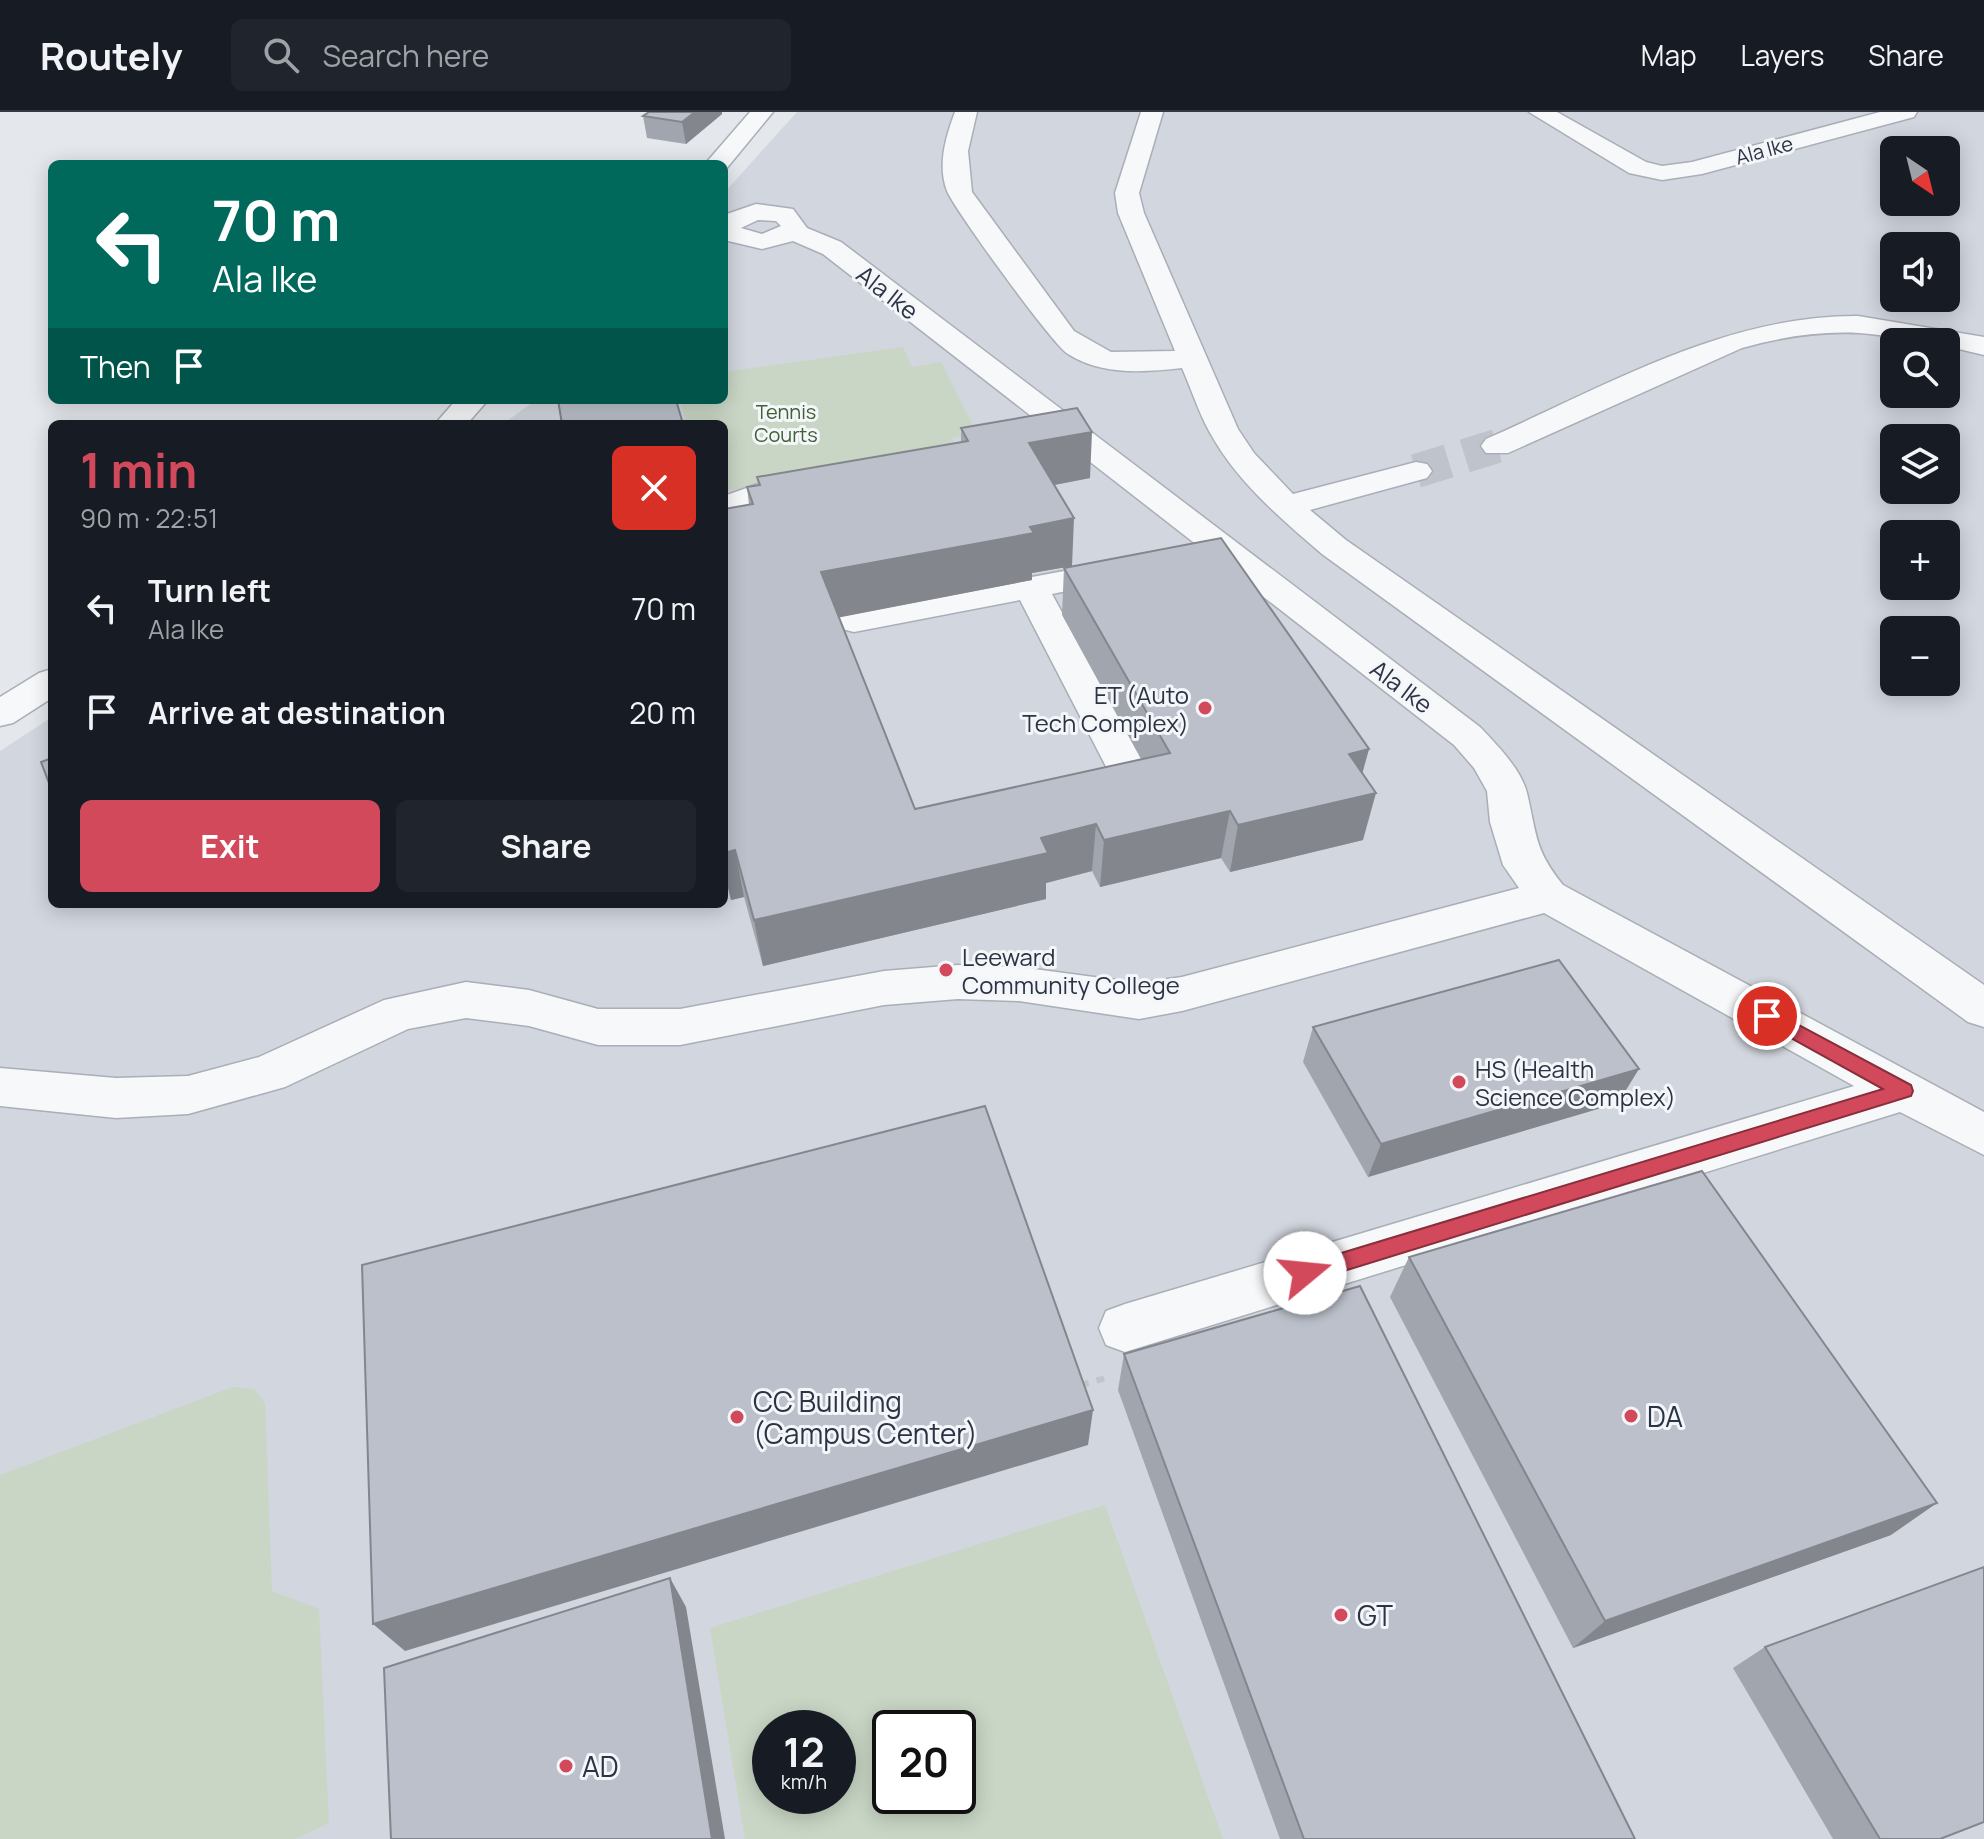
<!DOCTYPE html>
<meta charset="utf-8">
<style>
:root{--surface:#171b24;--page:#20242c;--text:#f1f3f6;--muted:#9ea1a6;--line:#363941;--accent:#d1495b}
body{margin:0;font-family:Manrope,sans-serif;background:var(--page);color:var(--text);height:100vh;display:flex;flex-direction:column;font-size:30px;white-space:nowrap}
*{box-sizing:border-box;margin:0}
p{font-size:26px;color:var(--muted)}
.icon{flex:none;width:44px;height:44px;fill:none;stroke:currentColor;stroke-width:2;stroke-linecap:round;stroke-linejoin:round}
.map{position:relative;flex:1;overflow:hidden}
.details{position:absolute;left:48px;top:308px;width:680px;height:488px;display:flex;flex-direction:column;background:var(--surface);border-radius:12px;box-shadow:0 4px 20px #0003}
.details>*{flex:none}
.top-card{position:absolute;left:48px;top:48px;width:680px;height:244px;border-radius:12px;box-shadow:0 4px 20px #0003;background:#00695c;color:#fff;overflow:hidden}
.needle{width:52px;rotate:145deg}
.fabs{position:absolute;left:1880px;top:24px;display:grid;gap:16px}
.fabs a{display:grid;place-items:center;width:80px;height:80px;border-radius:12px;background:var(--surface);box-shadow:0 4px 20px #0003;font-size:40px}
.speed{position:absolute;left:752px;top:1598px;display:flex;gap:16px;font-size:40px;font-weight:700;text-align:center}
.speed>*{display:grid;place-content:center;width:104px;height:104px;border-radius:50%;background:var(--surface);box-shadow:0 4px 20px #0003;line-height:1}
.speed small{font-size:20px;font-weight:400}
.speed .limit{border:4px solid #111;border-radius:12px;background:#fff;color:#111}
.pin{position:absolute;display:grid;place-items:center;width:68px;height:68px;color:#fff;margin:-34px;border:4px solid #fff;border-radius:50%;box-shadow:0 2px 8px #0007}
.me{position:absolute;width:88px;margin:-44px;rotate:73deg;stroke-linejoin:round;filter:drop-shadow(0 0 6px #0008)}
.turn{display:flex;align-items:center;gap:28px;height:168px;padding:0 32px;font-size:36px}
.turn .icon{width:104px;height:104px;stroke-width:2.5}
.turn b{display:block;font-size:56px;line-height:68px}
.then{display:flex;align-items:center;height:76px;padding:0 32px;background:#0003;gap:16px;font-size:30px}
.round{display:grid;place-items:center;flex:none;width:84px;height:84px;border-radius:12px;background:var(--page)}
.head{display:flex;align-items:center;justify-content:space-between;height:136px;padding:0 32px}
h1{font-size:48px;font-weight:700;line-height:60px;color:var(--accent)}
.primary-button{display:flex;gap:16px;margin-top:auto;padding:16px 32px}
.primary-button a{flex:1;height:92px;border-radius:12px;background:var(--accent);color:#fff;font-size:32px;font-weight:700;line-height:92px;text-align:center}
.primary-button a+a{background:var(--page);color:var(--text)}
ul{padding:0;list-style:none}
li{display:flex;align-items:center;gap:24px;height:104px;padding:0 32px}
li div{flex:1}
li b{display:block;font-size:30px}
li em{font-style:normal}
header{display:flex;align-items:center;gap:48px;box-sizing:border-box;height:112px;padding:0 40px;background:var(--surface);border-bottom:2px solid var(--line)}
header strong{font-size:38px}
nav{display:flex;gap:44px;margin-inline-start:auto;font-size:28px}
.search{width:560px;height:72px;background:var(--page);display:flex;align-items:center;gap:20px;box-sizing:border-box;padding:0 28px;border-radius:12px;color:var(--muted);font-size:30px}
.map>svg:first-child{display:block}
.built{fill:#d2d6de;fill-rule:evenodd}
.green{fill:#c9d6c5;fill-rule:evenodd}
.lines{fill:none;stroke-linecap:round;stroke-linejoin:round}
.minor-tunnel{stroke:#bfc3cb;stroke-width:34;stroke-dasharray:34 17;stroke-linecap:butt}
.minor-casing{stroke:#a9aeb7;stroke-width:3}
.path{stroke:#c2c5cb;stroke-width:6;stroke-dasharray:8 8;stroke-linecap:butt}
.minor{fill:#f7f8fa;fill-rule:evenodd}
.wall{fill:#a1a5ae}
.shaded-wall{fill:#83868d}
.building{fill:#bbc0ca;stroke:#83868d;stroke-width:2}
.route{fill:#d1495b;stroke:#882f3b;stroke-width:2}
.poi-dot{fill:#d1495b;stroke:#f4f6f9;stroke-width:3}
.labels{text-anchor:middle;dominant-baseline:central;stroke-width:6;stroke-linejoin:round;paint-order:stroke}
.far-street-label{font-size:20px;fill:#2b3445;stroke:#f4f6f9}
.far-park-label{font-size:20px;fill:#3f6138;stroke:#f4f6f9}
.street-label{font-size:24px;fill:#2b3445;stroke:#f4f6f9}
.poi-label{font-size:24px;fill:#2b3445;stroke:#f4f6f9;text-anchor:start}
.near-poi-label{font-size:28px;fill:#2b3445;stroke:#f4f6f9;text-anchor:start}
</style>
<header>
<strong>Routely</strong>
<div class="search"><svg class="icon" aria-label="search" viewBox="0 0 24 24"><circle cx="10" cy="10" r="6"/><path d="M15 15l6 6"/></svg>Search here</div>
<nav><a>Map</a><a>Layers</a><a>Share</a></nav>
</header>
<div class="map">
<svg width="1984" height="1727" viewBox="0 0 1984 1727">
<rect width="100%" height="100%" fill="#e4e7ec"/>
<path class="built" d="M797 0H1984V1727H0V639L52 605V792H724V312H503L536 288H724V81ZM1894 38H1946V90H1894ZM1894 134H1946V186H1894ZM1894 230H1946V282H1894ZM1894 326H1946V378H1894ZM1894 422H1946V474H1894ZM1894 518H1946V570H1894ZM770 1616H838V1684H770ZM890 1616H958V1684H890Z"/>
<path class="green" d="M903 235 912 255 941 250 977 322 952 326 959 342 724 379V312H687L680 288H724V260Z
M233 1275 254 1277 265 1291 272 1479 319 1497 329 1711 295 1727H0V1363Z
M1105 1393 1223 1727H745L710 1516ZM770 1616H838V1684H770ZM890 1616H958V1684H890Z"/>
<g class="lines">
<path class="minor-tunnel" d="M1416 359 1497 334"/>
<defs>
<path id="minor" d="M750 0H773L726 57 724 52H705Z
M955 0H977L968 39 972 80 1074 219 1111 240 1175 239 1118 101 1115 81 1141 0H1163L1139 81 1144 101 1238 317 1254 341 1293 382 1416 350 1427 352 1432 359 1427 366 1310 398 1346 428 1984 873V915L1968 910 1322 442C1280 406 1236 369 1209 319 1198 299 1191 276 1182 256 1145 260 1102 264 1068 242 1052 232 955 98 947 79 937 53 946 24 955 0Z
M1529 0H1557L1646 50 1662 54 1692 50 1880 0H1917L1914 5 1702 62 1662 68 1629 61Z
M756 92 793 97 807 116 841 130 1480 615C1497 633 1521 657 1527 681 1537 723 1534 737 1563 773L1984 1000V1043L1900 1000 1125 1240 1106 1233 1099 1216 1106 1199 1125 1192 1854 974 1544 801 1182 899 1139 907 1019 889 958 887 884 893 680 933H598L529 914 466 906 408 917 285 975 188 1002 116 1006 0 994V956L116 966 188 964 259 945 384 888 466 870 529 878 598 897H680L884 859 958 853 1019 855 1139 871 1182 865 1519 776 1503 753 1490 710 1487 679 1474 656 1454 633 823 142 793 129 762 137 724 128V103ZM758 108 776 109 781 114 762 122 741 116Z
M1858 204 1984 225V243L1946 234V230C1917 230 1888 223 1859 221 1819 219 1781 225 1742 236L1508 341H1486L1481 334 1486 327C1605 275 1725 203 1858 204Z
M456 288H488L467 312H435Z
M806 364 817 367 822 374 817 381 763 391 724 405V384L755 373Z
M1123 448 1135 451 1140 458 1135 465 1052 482 1154 670 1148 680 1134 684 1120 680 1114 670 1020 488 854 520 842 517 836 509 842 501 854 498Z
M52 557V586L13 611 0 614V585L39 561Z"/>
</defs>
<use href="#minor" class="minor-casing"/>
<path class="path" d="M1081 1273 1106 1266"/>
<use href="#minor" class="minor"/>
</g>
<path class="wall" d="M649 0H722V2L686 32 647 26 643 4Z
M961 316 1090 366 1054 373 1072 454 1032 461V468L839 505 915 697 1141 647 1062 503 1064 456 1369 637 1362 661 1363 728 1230 760 1221 746 1100 775 1092 759 1046 771V787L763 854 744 785 731 788 724 763V397L749 393 747 375 758 373 757 365 961 330Z
M1313 915 1618 991 1368 1065 1303 950Z
M1409 1145 1891 1423 1573 1536 1390 1185Z
M1124 1242 1635 1727H1280L1118 1278Z
M1765 1535 1940 1727H1833L1733 1556Z"/>
<path class="shaded-wall" d="M695 0H722V2L686 32 682 10Z
M1092 320 1090 366 1028 378 1029 331Z
M1074 406 1072 454 1032 461V468L826 508 821 460Z
M1369 637 1356 684 1349 642Z
M1376 681 1363 728 1230 760 1238 713Z
M1230 699 1221 746 1100 775 1104 728Z
M1096 712 1092 759 1046 771V787L763 854 754 808 1041 726Z
M735 738 744 785 731 788 724 756V741Z
M1639 957 1618 991 1368 1065 1381 1032Z
M1093 1298 1088 1333 405 1539 373 1512Z
M1937 1391 1891 1423 1573 1536 1605 1509Z
M670 1466 686 1495 725 1727H712Z"/>
<path class="building" d="M649 0H695L682 10 643 4Z
M558 288H676L683 312H562Z
M1077 296 1092 320 1029 331 1074 406 1030 415 1034 421 821 460 915 697 1170 641 1064 456 1221 426 1369 637 1349 642 1376 681 1238 713 1230 699 1104 728 1096 712 1041 726 1048 741 754 808 735 738 724 741V397L753 392 747 375 760 373 757 365 968 329 961 316Z
M52 646V670L49 671 41 650Z
M1559 848 1639 957 1381 1032 1313 915Z
M985 994 1093 1298 373 1512 362 1153Z
M1702 1059 1937 1391 1605 1509 1409 1145Z
M1360 1174 1635 1727H1304L1124 1242Z
M1984 1455V1710L1940 1727H1880L1765 1535Z
M670 1466 712 1727H391L384 1556Z"/>
<path class="route" d="M1767 896 1911 973 1913 979 1911 984 1305 1171 1297 1168 1294 1161 1297 1155 1305 1152 1883 977 1760 909 1758 904Z"/>
<g class="poi-dot">
<circle cx="1205" cy="596" r="8"/>
<circle cx="946" cy="858" r="8"/>
<circle cx="1459" cy="970" r="8"/>
<circle cx="1631" cy="1304" r="8"/>
<circle cx="737" cy="1305" r="8"/>
<circle cx="1341" cy="1503" r="8"/>
<circle cx="566" cy="1654" r="8"/>
</g>
<g class="labels">
<g class="far-street-label">
<text transform="translate(1764 38) rotate(-15)">Ala Ike</text>
</g>
<g class="far-park-label">
<text x="786" y="299">Tennis<tspan x="786" dy="23">Courts</tspan></text>
</g>
<g class="street-label">
<text transform="translate(888 180) rotate(38)">Ala Ike</text>
<text transform="translate(1402 574) rotate(37)">Ala Ike</text>
</g>
<g class="poi-label">
<text x="1189" y="582" text-anchor="end">ET (Auto<tspan x="1189" dy="28">Tech Complex)</tspan></text>
<text x="962" y="844">Leeward<tspan x="962" dy="28">Community College</tspan></text>
<text x="1475" y="956">HS (Health<tspan x="1475" dy="28">Science Complex)</tspan></text>
</g>
<g class="near-poi-label">
<text x="753" y="1289">CC Building<tspan x="753" dy="32">(Campus Center)</tspan></text>
<text x="1647" y="1304">DA</text>
<text x="1357" y="1503">GT</text>
<text x="582" y="1654">AD</text>
</g>
</g>
</svg>
<div class="fabs">
<a><svg class="needle" viewBox="-14 -14 28 28"><path d="M0-13l5 13h-10z" fill="#e53935"/><path d="M0 13l5-13h-10z" fill="#9ea1a6"/></svg></a>
<a><svg class="icon" aria-label="sound" viewBox="0 0 24 24"><path d="M4 9h4l5-4v14l-5-4H4zM17 9q2 3 0 6"/></svg></a>
<a><svg class="icon" aria-label="search" viewBox="0 0 24 24"><circle cx="10" cy="10" r="6"/><path d="M15 15l6 6"/></svg></a>
<a><svg class="icon" aria-label="layers" viewBox="0 0 24 24"><path d="M12 4l9 5-9 5-9-5zM3 14l9 5 9-5"/></svg></a>
<a>+</a>
<a>−</a>
</div>
<div class="speed"><div>12<small>km/h</small></div><div class="limit">20</div></div>
<div class="pin" style="left:1767px;top:904px;background:#d93025"><svg class="icon" aria-label="arrive" viewBox="0 0 24 24"><path d="M6 21V4h12l-3 4 3 4H6"/></svg></div>
<svg class="me" style="left:1305px;top:1161px" viewBox="-20 -20 40 40"><circle r="19" fill="#fff"/><path d="M0-13L10 11 0 6-10 11z" fill="#d1495b"/></svg>
<div class="top-card">
<div class="turn"><svg class="icon" aria-label="left" viewBox="0 0 24 24"><path d="M17 20v-9H6M10 6l-5 5 5 5"/></svg><div><b>70 m</b>Ala Ike</div></div>
<div class="then">Then<svg class="icon" aria-label="arrive" viewBox="0 0 24 24"><path d="M6 21V4h12l-3 4 3 4H6"/></svg></div>
</div>
<section class="details">
<div class="head"><div><h1>1 min</h1><p>90 m · 22:51</p></div><a class="round" style="background:#d93025;color:#fff"><svg class="icon" aria-label="close" viewBox="0 0 24 24"><path d="M6 6l12 12M18 6L6 18"/></svg></a></div>
<ul>
<li><svg class="icon" aria-label="left" viewBox="0 0 24 24"><path d="M17 20v-9H6M10 6l-5 5 5 5"/></svg><div><b>Turn left</b><p>Ala Ike</p></div><em>70 m</em></li>
<li><svg class="icon" aria-label="arrive" viewBox="0 0 24 24"><path d="M6 21V4h12l-3 4 3 4H6"/></svg><div><b>Arrive at destination</b></div><em>20 m</em></li>
</ul>
<div class="primary-button"><a>Exit</a><a>Share</a></div>
</section>
</div>
